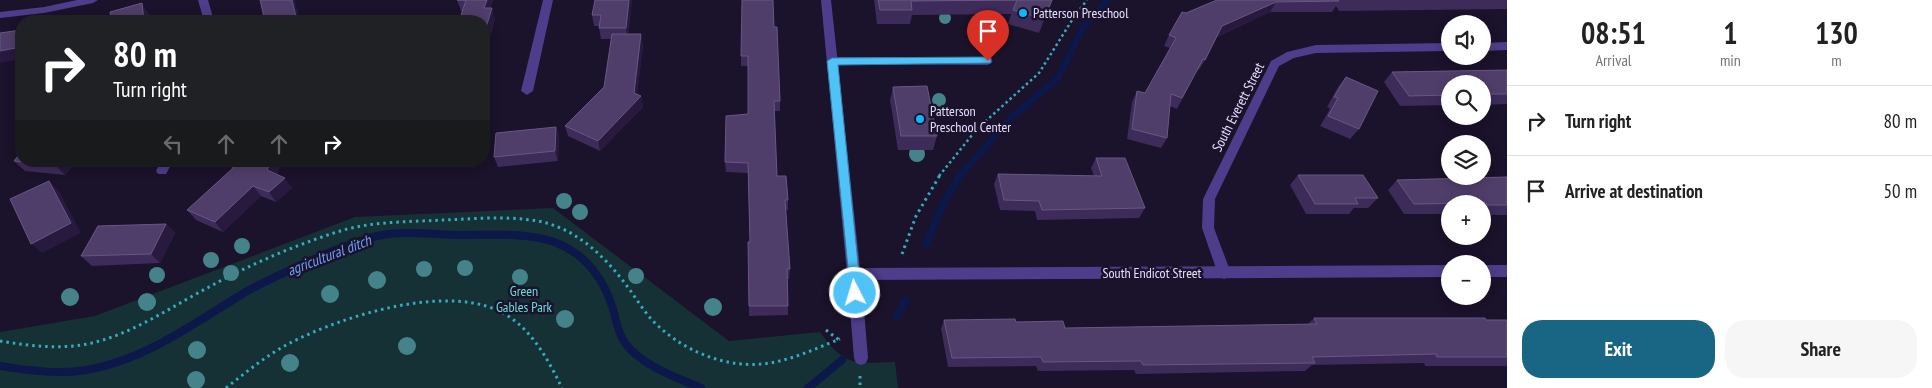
<!DOCTYPE html>
<meta charset="utf-8">
<style>
:root{--surface:#fff;--page:#f6f6f6;--text:#222;--muted:#767676;--line:#e0e0e0;--accent:#186684}
body{margin:0;font-family:"PT Sans Narrow",sans-serif;background:var(--page);color:var(--text);height:100vh;display:flex;flex-direction:column;font-size:19px;white-space:nowrap}
*{box-sizing:border-box;margin:0}
p{font-size:16px;color:var(--muted)}
.icon{flex:none;width:28px;height:28px;fill:none;stroke:currentColor;stroke-width:2;stroke-linecap:round;stroke-linejoin:round}
.map{position:relative;flex:1;overflow:hidden}
.sheet{display:flex;flex-direction:column;background:var(--surface);width:425px}
.sheet>*{flex:none}
.guide{position:absolute;left:15px;top:15px;width:475px;height:152px;border-radius:20px;box-shadow:0 2px 12px #0003;background:#202124;color:#fff;overflow:hidden}
.controls{position:absolute;left:1441px;top:15px;display:grid;gap:10px}
.controls a{display:grid;place-items:center;width:50px;height:50px;border-radius:50%;background:var(--surface);box-shadow:0 2px 12px #0003;font-size:25px}
.pin{position:absolute;display:grid;place-items:center;width:42px;height:42px;color:#fff;margin:-51px -21px;border-radius:50% 50% 50% 0;rotate:-45deg;box-shadow:0 0 5px #0007}
.pin .icon{rotate:45deg}
.me{position:absolute;width:55px;margin:-28px;rotate:355deg;stroke-linejoin:round;filter:drop-shadow(0 0 4px #0008)}
.turn{display:flex;align-items:center;gap:18px;height:105px;padding:0 15px;font-size:22px}
.turn .icon{width:65px;height:65px;stroke-width:2.5}
.turn b{display:block;font-size:35px;line-height:42px}
.lanes{display:flex;align-items:center;height:48px;padding:0 15px;background:#0003;justify-content:center;gap:25px;direction:ltr}
.lanes .off{opacity:.35}
.eta{display:flex;justify-content:space-evenly;align-items:center;height:85px;text-align:center}
.eta b{font-size:30px;font-weight:700;line-height:35px}
.primary-button{display:flex;gap:10px;margin-top:auto;padding:10px 15px}
.primary-button a{flex:1;height:58px;border-radius:20px;background:var(--accent);color:#fff;font-size:20px;font-weight:700;line-height:58px;text-align:center}
.primary-button a+a{background:var(--page);color:var(--text)}
ul{padding:0;list-style:none}
li{display:flex;align-items:center;gap:15px;height:70px;padding:0 15px;border-top:1px solid var(--line)}
li div{flex:1}
li b{display:block;font-size:19px}
li em{font-style:normal}
main{display:flex;flex:1;min-height:0}
.map>svg:first-child{display:block}
.green{fill:#153135}
.lines{fill:none;stroke-linecap:round;stroke-linejoin:round}
.stream-far1{stroke:#0c174a;stroke-width:7}
.stream{stroke:#0c174a;stroke-width:8}
.path-far1{stroke:#33acbd;stroke-width:2.5;stroke-dasharray:2.5 3;stroke-linecap:butt}
.path{stroke:#33acbd;stroke-width:3;stroke-dasharray:2.5 4;stroke-linecap:butt}
.minor{fill:#4e3d8a;fill-rule:evenodd}
.tertiary{fill:#4e3d8a;fill-rule:evenodd}
.tree{fill:#45838a}
.wall{fill:#3d2b59}
.shaded-wall{fill:#28193f}
.building{fill:#4f3e6a;stroke:#675782}
.route{fill:#4fc3f7;stroke:#337fa1}
.poi-dot{fill:#0bb8fc;stroke:#1b122b;stroke-width:2}
.labels{text-anchor:middle;dominant-baseline:central;stroke-width:5;stroke-linejoin:round;paint-order:stroke}
.poi-label{font-size:14px;fill:#e7ddff;stroke:#1b122b;text-anchor:start}
.street-label{font-size:14px;fill:#e7ddff;stroke:#1b122b}
.park-label{font-size:14px;fill:#67e0d7;stroke:#1b122b}
.water-label{font-size:15px;font-style:italic;fill:#6ca0fd;stroke:#1b122b}
</style>
<main>
<div class="map">
<svg width="1507" height="388" viewBox="0 0 1507 388">
<rect width="100%" height="100%" fill="#1b122b"/>
<path class="green" d="M553 208 729 341 820 332C846 368 855 363 895 362L898 388H0V332L95 316 355 217Z"/>
<g class="lines">
<path class="stream-far1" d="M960 176 1013 116 1058 78 1083 27 1108 0"/>
<path class="stream" d="M926 244 944 202 960 175
M897 316 906 300
M0 366C30 371 62 375 92 369 148 358 196 322 244 293 264 281 284 273 305 263 328 253 352 242 377 236 405 230 434 235 462 235 492 235 525 232 554 242 585 253 604 279 613 309 616 321 618 333 625 343 642 366 676 377 701 388
M808 388 842 360"/>
<path class="path-far1" d="M939 176 977 129 1039 73 1074 17 1087 0"/>
<path class="path" d="M902 254 916 216 940 175
M826 330 839 340
M0 341C30 346 62 350 92 343 134 333 171 307 209 287 249 265 293 246 337 232 371 221 408 222 443 220 472 219 502 216 531 220 574 225 605 256 630 290 637 300 644 311 652 320 682 351 727 370 770 363 794 359 817 348 840 339
M860 376V388
M226 388C246 372 266 356 288 344 342 316 453 280 508 316 533 332 549 361 562 388"/>
<path class="minor" d="M77 0H98L93 3 44 13 0 18V12L44 7Z
M198 0H208L214 21H204Z
M543 0H553L533 91 527 95 521 91Z
M1507 42V50L1482 51V43Z
M1450 43V51L1316 53 1294 58 1279 66 1215 199 1214 228 1231 273 1229 277 1224 279 1219 277 1202 228 1203 199 1271 61 1287 52 1316 45Z
M832 57H988L993 61 988 65 828 64 827 61Z
M161 161H173L166 174H158L156 171Z
M854 268 859 270 861 274 868 358 866 363 861 365 856 363 854 358 847 274 849 270Z"/>
<path class="tertiary" d="M821 0H831L860 268 1450 265V277L854 280 849 278 847 274Z
M1482 265H1507V277H1482Z"/>
</g>
<g class="tree">
<circle cx="945" cy="18" r="6"/>
<circle cx="939" cy="100" r="7"/>
<circle cx="917" cy="154" r="8"/>
<circle cx="564" cy="201" r="8"/>
<circle cx="580" cy="212" r="8"/>
<circle cx="242" cy="246" r="8"/>
<circle cx="211" cy="260" r="8"/>
<circle cx="465" cy="268" r="8"/>
<circle cx="424" cy="269" r="8"/>
<circle cx="231" cy="273" r="8"/>
<circle cx="157" cy="275" r="8"/>
<circle cx="636" cy="276" r="8"/>
<circle cx="520" cy="277" r="8"/>
<circle cx="377" cy="280" r="9"/>
<circle cx="330" cy="294" r="9"/>
<circle cx="70" cy="297" r="9"/>
<circle cx="147" cy="302" r="9"/>
<circle cx="713" cy="307" r="9"/>
<circle cx="565" cy="319" r="9"/>
<circle cx="407" cy="346" r="9"/>
<circle cx="197" cy="350" r="9"/>
<circle cx="290" cy="363" r="9"/>
<circle cx="196" cy="380" r="9"/>
</g>
<path class="wall" d="M457 0H493L490 8 495 19 485 53H484V21L462 11H461Z
M632 0 628 34 643 45 637 94 641 96 643 107 600 151 568 136 565 126 604 87 611 39H601L599 28 600 26H594L592 15Z
M874 0H1053L1039 33 1008 24 1011 14 912 15 910 24H877Z
M1217 0H1507V9L1339 11 1336 6 1332 12H1270L1217 37 1205 60 1199 70 1198 69 1177 109 1170 106 1167 138 1161 148 1127 139 1132 102 1137 91 1145 93 1170 48 1164 46 1169 35 1186 13Z
M774 27 780 101V111H774L777 176 788 200V210H785L790 269 789 279H787L788 306V315L749 316 748 242H750L748 173 726 172 725 162 748 114V66H741V56Z
M1507 70V104L1482 105V84H1450V105L1400 106 1384 82 1392 72Z
M1346 77 1359 129 1350 139 1320 126 1330 109 1327 107 1338 87Z
M893 87 937 136 933 150H898L890 100Z
M556 127 559 137 558 161 498 167 494 157Z
M1096 158 1145 208 1139 218 1037 220 1035 211 1000 210 994 184 998 174 1094 176 1091 168Z
M14 161H76L65 175 25 171Z
M232 169 277 174 292 188 276 202 261 196 223 232 196 220 187 210Z
M1298 175 1378 198 1368 208H1354L1349 214H1306L1290 185Z
M1507 177V215H1482V204H1450V214H1404L1388 190 1397 180Z
M166 224 175 233 160 263 92 266 81 256Z
M1314 318 1507 320V366H1425L1424 363 1312 365 1305 371 1136 374 1134 370 1038 371 1036 366 948 367 941 329 944 320 1016 322 1065 328 1308 324Z"/>
<path class="shaded-wall" d="M292 0H295L300 21H297Z
M487 0H493L487 19 484 8Z
M629 0H632L627 38 626 28Z
M1052 0H1053L1039 33 1044 19Z
M1276 2 1270 12 1216 37 1222 26Z
M142 3 149 14 150 21H144Z
M492 8 495 19 485 53 484 50V34Z
M641 34 643 45 636 101 641 96 643 107 600 151 598 141 634 93Z
M21 47V59L0 63V51Z
M556 127 559 137 558 161 555 151Z
M57 161H76L65 175 55 165Z
M271 161H283L274 181 267 170Z
M285 178 292 188 276 202 269 192Z
M49 181 59 191 81 233 42 253 31 244Z
M253 186 261 196 223 232 215 222Z
M166 224 175 233 160 263 151 254Z"/>
<path class="building" d="M260 0H292L297 21H265Z
M457 0H487L484 8H492L484 34V21H459L466 0Z
M595 0H629L626 28H599L601 15H592Z
M742 0H773L774 27H777L780 101H774L777 176H786L788 200H785L790 269H787L788 306H749L748 242H750L748 163 725 162 726 116 748 114V56H741Z
M878 0H1052L1044 19 1013 10 1017 0 911 1 912 10H880Z
M1217 0H1338L1339 1 1276 2 1222 26 1205 60 1203 59 1182 98 1171 94 1167 138 1132 129 1137 91 1145 93 1176 38 1169 35 1182 12 1186 13Z
M142 3 144 21H111L110 12Z
M21 30V47L0 51V33Z
M612 34H641L634 93 641 96 598 141 565 126 604 87Z
M1507 70V94H1482V84H1450V95L1409 96 1392 72Z
M1346 77 1378 91 1359 129 1328 116 1338 98 1334 97Z
M927 86 937 136H901L893 87Z
M556 127 555 151 494 157 496 133Z
M21 152V161H57L55 165 14 161Z
M1096 158H1125L1145 208 1042 210 1039 201 1004 200 998 174 1102 176Z
M236 161H271L267 170 285 178 269 192 253 186 215 222 187 210 232 169Z
M1298 175H1363L1378 198H1355L1358 204H1315Z
M1507 177V205H1487L1486 203 1414 204 1397 180Z
M49 181 71 223 31 244 10 199Z
M166 224 151 254 81 256 98 226Z
M1314 318H1485L1486 320H1507V357H1437L1436 354 1312 357 1315 363 1143 365 1141 361 1043 362 1041 357 952 358 944 320 1015 319 1016 322 1063 321 1065 328 1317 324Z"/>
<path class="route" d="M988 57 991 58V63L838 65 861 293 860 297 855 298 851 297 827 61 832 58Z"/>
<g class="poi-dot">
<circle cx="1023" cy="13" r="5"/>
<circle cx="920" cy="119" r="5"/>
</g>
<g class="labels">
<g class="poi-label">
<text x="1033" y="13">Patterson Preschool</text>
<text x="930" y="111">Patterson<tspan x="930" dy="16">Preschool Center</tspan></text>
</g>
<g class="street-label">
<text transform="translate(1238 107) rotate(-63)">South Everett Street</text>
<text x="1152" y="273">South Endicot Street</text>
</g>
<g class="park-label">
<text x="524" y="291">Green<tspan x="524" dy="16">Gables Park</tspan></text>
</g>
<g class="water-label">
<text transform="translate(329 255) rotate(-21)">agricultural ditch</text>
</g>
</g>
</svg>
<div class="controls">
<a><svg class="icon" aria-label="sound" viewBox="0 0 24 24"><path d="M4 9h4l5-4v14l-5-4H4zM17 9q2 3 0 6"/></svg></a>
<a><svg class="icon" aria-label="search" viewBox="0 0 24 24"><circle cx="10" cy="10" r="6"/><path d="M15 15l6 6"/></svg></a>
<a><svg class="icon" aria-label="layers" viewBox="0 0 24 24"><path d="M12 4l9 5-9 5-9-5zM3 14l9 5 9-5"/></svg></a>
<a>+</a>
<a>−</a>
</div>
<div class="pin" style="left:988px;top:61px;background:#d93025"><svg class="icon" aria-label="arrive" viewBox="0 0 24 24"><path d="M6 21V4h12l-3 4 3 4H6"/></svg></div>
<svg class="me" style="left:855px;top:293px" viewBox="-20 -20 40 40"><circle r="17" fill="#4fc3f7" stroke="#fff" stroke-width="3"/><path d="M0-11L8 9 0 5-8 9z" fill="#fff"/></svg>
<div class="guide">
<div class="turn"><svg class="icon" aria-label="right" viewBox="0 0 24 24"><path d="M7 20v-9h11M14 6l5 5-5 5"/></svg><div><b>80 m</b>Turn right</div></div>
<div class="lanes"><svg class="icon off" aria-label="left" viewBox="0 0 24 24"><path d="M17 20v-9H6M10 6l-5 5 5 5"/></svg><svg class="icon off" aria-label="ahead" viewBox="0 0 24 24"><path d="M12 20V5M6 11l6-6 6 6"/></svg><svg class="icon off" aria-label="ahead" viewBox="0 0 24 24"><path d="M12 20V5M6 11l6-6 6 6"/></svg><svg class="icon" aria-label="right" viewBox="0 0 24 24"><path d="M7 20v-9h11M14 6l5 5-5 5"/></svg></div>
</div>
</div>
<section class="sheet">
<div class="eta">
<div><b>08:51</b><p>Arrival</p></div>
<div><b>1</b><p>min</p></div>
<div><b>130</b><p>m</p></div>
</div>
<ul>
<li><svg class="icon" aria-label="right" viewBox="0 0 24 24"><path d="M7 20v-9h11M14 6l5 5-5 5"/></svg><div><b>Turn right</b></div><em>80 m</em></li>
<li><svg class="icon" aria-label="arrive" viewBox="0 0 24 24"><path d="M6 21V4h12l-3 4 3 4H6"/></svg><div><b>Arrive at destination</b></div><em>50 m</em></li>
</ul>
<div class="primary-button"><a>Exit</a><a>Share</a></div>
</section>
</main>
